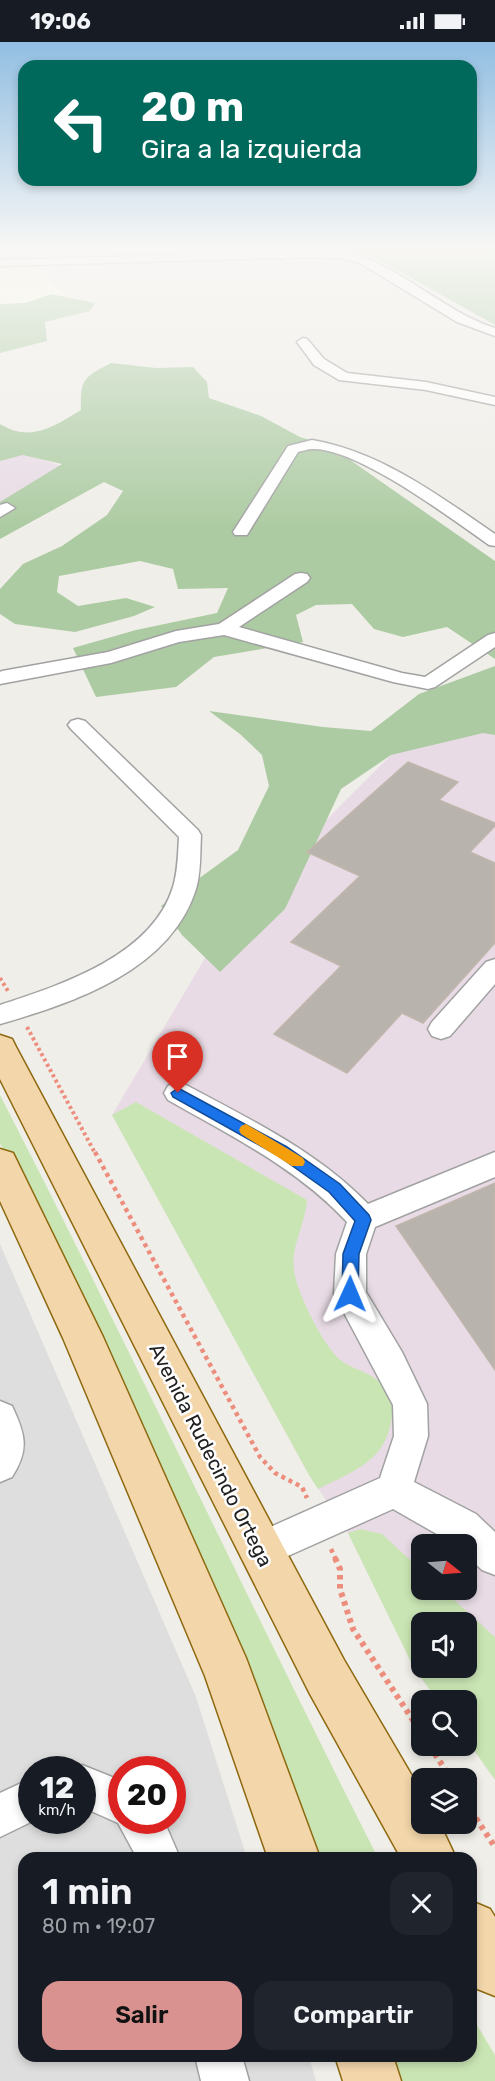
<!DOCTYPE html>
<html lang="es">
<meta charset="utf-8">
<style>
:root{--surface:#171b24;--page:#20242c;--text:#f1f3f6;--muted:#9ea1a6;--accent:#da9291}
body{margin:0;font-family:Rubik,sans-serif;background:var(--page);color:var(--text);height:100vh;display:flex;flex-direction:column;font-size:22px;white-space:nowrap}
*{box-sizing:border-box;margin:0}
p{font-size:20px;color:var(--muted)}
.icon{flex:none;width:33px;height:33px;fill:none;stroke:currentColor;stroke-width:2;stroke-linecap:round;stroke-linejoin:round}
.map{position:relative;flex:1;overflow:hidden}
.panel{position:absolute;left:18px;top:1810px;width:459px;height:210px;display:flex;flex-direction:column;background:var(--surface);border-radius:18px;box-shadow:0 3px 9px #0003}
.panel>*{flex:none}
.top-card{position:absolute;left:18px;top:18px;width:459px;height:126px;border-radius:18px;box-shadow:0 3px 9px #0003;background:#00695c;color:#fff;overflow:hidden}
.needle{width:39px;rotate:107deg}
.buttons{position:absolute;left:411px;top:1492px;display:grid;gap:12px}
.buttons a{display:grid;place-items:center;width:66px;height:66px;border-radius:12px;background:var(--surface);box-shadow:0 3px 9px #0003;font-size:30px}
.speed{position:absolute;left:18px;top:1714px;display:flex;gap:12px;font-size:30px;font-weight:700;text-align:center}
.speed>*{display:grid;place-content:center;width:78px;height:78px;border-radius:50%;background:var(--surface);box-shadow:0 3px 9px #0003;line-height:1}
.speed small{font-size:15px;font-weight:400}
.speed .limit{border:9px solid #d22;background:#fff;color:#111}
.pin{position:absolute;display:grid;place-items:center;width:51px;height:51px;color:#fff;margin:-62px -26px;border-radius:50% 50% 50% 0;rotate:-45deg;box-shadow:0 0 6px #0007}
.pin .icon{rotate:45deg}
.me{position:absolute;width:66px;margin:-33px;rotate:1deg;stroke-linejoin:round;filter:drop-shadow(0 0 4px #0008)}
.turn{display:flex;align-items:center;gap:21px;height:126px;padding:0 24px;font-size:27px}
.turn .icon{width:78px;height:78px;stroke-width:2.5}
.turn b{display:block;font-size:42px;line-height:51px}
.round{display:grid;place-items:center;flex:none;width:63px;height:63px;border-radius:18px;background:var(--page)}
.overview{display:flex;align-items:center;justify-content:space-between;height:102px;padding:0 24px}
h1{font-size:36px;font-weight:600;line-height:45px}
.primary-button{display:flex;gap:12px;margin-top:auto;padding:12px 24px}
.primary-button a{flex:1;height:69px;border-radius:18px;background:var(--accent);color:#111;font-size:24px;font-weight:600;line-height:69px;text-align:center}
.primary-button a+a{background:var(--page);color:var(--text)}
.status{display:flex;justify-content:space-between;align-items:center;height:42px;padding:0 30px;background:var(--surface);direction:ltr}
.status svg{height:16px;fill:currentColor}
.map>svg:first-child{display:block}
.residential{fill:#dfdede;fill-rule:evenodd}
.industrial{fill:#e8dbe5;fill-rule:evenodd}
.education{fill:#fbfce5}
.grass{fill:#cae5b4;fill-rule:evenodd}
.forest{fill:#accba2}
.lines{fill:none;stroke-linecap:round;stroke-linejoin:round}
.stream{stroke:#aecdd9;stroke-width:3}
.building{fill:#b9b3ae;stroke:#c0b6ac;stroke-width:1.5}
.minor-casing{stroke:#a2a2a2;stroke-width:3}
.major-casing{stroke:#8e6910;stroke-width:3}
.path-far2{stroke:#ec8d7d;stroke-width:4;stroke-dasharray:3 3;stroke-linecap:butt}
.path-far1{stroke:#ec8d7d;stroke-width:4.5;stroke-dasharray:4 4;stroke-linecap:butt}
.path{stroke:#ec8d7d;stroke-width:6;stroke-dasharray:4.5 4.5;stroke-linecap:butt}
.minor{fill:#fff;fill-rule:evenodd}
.major{fill:#f3d7ab;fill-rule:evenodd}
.route{fill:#1a73e8;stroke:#114b97;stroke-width:1.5}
.slow{fill:#f59e0b}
.labels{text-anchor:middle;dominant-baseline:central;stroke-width:5;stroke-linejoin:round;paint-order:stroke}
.near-street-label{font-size:20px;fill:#212121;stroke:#fff}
</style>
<div class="status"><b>19:06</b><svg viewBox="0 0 49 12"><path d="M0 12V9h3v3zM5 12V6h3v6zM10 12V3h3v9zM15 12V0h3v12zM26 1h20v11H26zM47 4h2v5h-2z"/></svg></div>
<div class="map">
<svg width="495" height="2039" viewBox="0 0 495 2039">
<rect width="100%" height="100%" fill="#f0eee8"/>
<path class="residential" d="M0 204H78L95 220 34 224 77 264 0 271Z
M0 1202 196 1655 247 1816H24V2014L309 2015 316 2039H0ZM32 1728H82V1779H32ZM122 1728H172V1779H122Z"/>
<path class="industrial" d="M0 403 76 429 0 474Z
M495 674V1738L467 1698 466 1659H438L414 1626 348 1491 309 1433 112 1073 221 889 341 763 410 694ZM422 1503H466V1548H422ZM422 1581H466V1626H422Z"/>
<path class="education" d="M34 223 77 264 0 271V224Z"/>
<path class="grass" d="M0 1053C130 1306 250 1563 378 1816H313L247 1629 0 1101Z
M136 1060 307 1158C305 1187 287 1207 296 1238 303 1261 321 1298 337 1315 350 1328 372 1329 383 1344 390 1352 393 1364 392 1374 387 1419 354 1429 318 1447L309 1433 112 1073Z
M360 1487 382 1492 421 1528 422 1548H443L495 1595V1738L467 1698 466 1659H438L414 1626 348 1491ZM422 1581H466V1626H422Z
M471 1973 495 2013V2039H394L384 2015 471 2014Z"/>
<path class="forest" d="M328 204H495V283L379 218 351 209H321Z
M51 252 95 261 90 269 45 280 47 299 0 311V262L26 261Z
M111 321 156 326 193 325 207 340 209 356 261 374 300 395 330 404 495 519V617L447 585 403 595 374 587 352 562 316 563 296 573 303 600 214 615 176 645 96 655 73 606 136 588 217 571 228 546 178 547 173 527 140 519 59 534 57 550 78 564 126 556 155 565 134 574 75 590 15 582 0 572V547L23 522 62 504 107 473 123 449 104 440 0 497V460L62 422 23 413 0 419V382C30 401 55 384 81 368 80 337 84 335 111 321Z
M495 624V693L483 691 391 713 341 747 285 867 220 930 182 893 161 864 238 808 269 744 262 713 240 692 209 669 323 685 371 689 419 652Z"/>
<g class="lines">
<path class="stream" d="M279 204 281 206 279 217 290 223"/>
</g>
<path class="building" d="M408 720 458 740 439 758 495 781V784L470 810 495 821V901L423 981 402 971 347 1031 274 992 341 924 291 900 360 834 307 810Z
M495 1141V1328L396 1184Z"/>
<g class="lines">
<defs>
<path id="minor" d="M316 209C333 210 351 210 367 217 413 235 448 271 495 286V294L457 280 360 221 344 217 316 215 0 224V218Z
M303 296 307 297 324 317 347 331 426 340 495 355V363L426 348 339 338 314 323 297 300Z
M312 398C381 410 438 453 495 492V504L489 503C452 477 356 405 312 407 308 407 303 409 298 410L247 493H235L233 490 288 404Z
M7 461 15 466 0 475V463Z
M301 531 307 532 310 536 307 540 239 585 402 631 425 635 488 593 495 591V605L435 645 428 647 393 640 224 593 179 600 111 621 0 642V630L2 629 108 610 176 589 219 582 295 532Z
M78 677 85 679 198 788 201 793C200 811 201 830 196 847 170 929 73 961 0 982V963C61 943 152 914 173 845 178 829 178 811 179 795L71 687 68 683 71 679Z
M495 917V942L450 994 441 997 432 994 428 987 432 980 486 920Z
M178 1040 188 1044C251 1078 317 1109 368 1162L495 1110V1135L375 1185 366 1212V1250L402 1310 427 1362 428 1394 414 1440 476 1472 495 1490V1533L482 1528 466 1513V1503H456L393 1467 261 1526 248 1521 243 1508 248 1495 380 1436 394 1394 393 1363 334 1252 336 1212 347 1180C297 1126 231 1094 168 1058L164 1051 168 1044Z
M0 1359 12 1364C25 1392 30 1407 12 1435L0 1440Z
M82 1723 122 1739V1779H164L180 1816H137L118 1781 82 1765V1728H70Z
M32 1736V1779H33L0 1795V1751Z
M195 2014H242L249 2039H201Z"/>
<path id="major" d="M0 993 12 997 16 1005 344 1618 422 1751V1782H440L456 1816H401L310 1652 0 1037Z
M0 1107 13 1111 103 1295 246 1616 320 1816H268L205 1634 63 1296 0 1159Z
M471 1859 490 1867 495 1875V1954L475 1946 471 1938Z
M335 2014H393L401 2039H343Z"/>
</defs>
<use href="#minor" class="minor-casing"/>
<use href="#major" class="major-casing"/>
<path class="path-far2" d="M0 936 8 949
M27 985 95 1111"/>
<path class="path-far1" d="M95 1110 260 1415 275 1431 302 1445 307 1456
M331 1507 336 1518"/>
<path class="path" d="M335 1516 340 1527V1547L353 1587 422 1692
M430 1704 451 1737
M466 1761 495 1805"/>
<use href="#minor" class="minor"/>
<use href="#major" class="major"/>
</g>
<linearGradient id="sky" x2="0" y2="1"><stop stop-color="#91bee2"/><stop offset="0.42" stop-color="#f8f7f5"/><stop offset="1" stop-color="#f8f7f5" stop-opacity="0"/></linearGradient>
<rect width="495" height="489" fill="url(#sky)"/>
<path class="route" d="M178 1046 287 1105 340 1142 369 1173 371 1178 359 1212 358 1252 356 1257 350 1259 344 1257 342 1252 343 1212 355 1179 329 1150 277 1113 173 1055 171 1051Z"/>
<path class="slow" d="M246 1082 303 1116 305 1120 303 1124H292L241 1092 239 1088 241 1084Z"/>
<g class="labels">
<g class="near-street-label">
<text transform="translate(211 1413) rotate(63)">Avenida Rudecindo Ortega</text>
</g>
</g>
</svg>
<div class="buttons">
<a><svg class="needle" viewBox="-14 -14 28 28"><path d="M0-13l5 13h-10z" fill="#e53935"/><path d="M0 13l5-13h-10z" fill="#9ea1a6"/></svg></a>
<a><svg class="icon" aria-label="sound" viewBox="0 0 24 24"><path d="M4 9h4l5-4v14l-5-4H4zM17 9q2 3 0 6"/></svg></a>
<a><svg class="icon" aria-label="search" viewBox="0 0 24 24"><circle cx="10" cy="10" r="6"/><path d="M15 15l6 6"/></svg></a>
<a><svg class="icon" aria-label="layers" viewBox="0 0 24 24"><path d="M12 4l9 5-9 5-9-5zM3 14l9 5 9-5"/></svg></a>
</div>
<div class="speed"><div>12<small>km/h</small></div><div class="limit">20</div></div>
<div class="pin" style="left:178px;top:1051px;background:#d93025"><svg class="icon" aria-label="arrive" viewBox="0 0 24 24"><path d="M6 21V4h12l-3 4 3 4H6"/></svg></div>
<svg class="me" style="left:350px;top:1252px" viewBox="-20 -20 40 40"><path d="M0-17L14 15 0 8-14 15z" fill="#1a73e8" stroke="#fff" stroke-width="4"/></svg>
<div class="top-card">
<div class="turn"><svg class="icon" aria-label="left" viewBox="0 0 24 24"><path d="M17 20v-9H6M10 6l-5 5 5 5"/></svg><div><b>20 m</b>Gira a la izquierda</div></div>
</div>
<section class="panel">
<div class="overview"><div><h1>1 min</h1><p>80 m · 19:07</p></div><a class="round"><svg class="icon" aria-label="close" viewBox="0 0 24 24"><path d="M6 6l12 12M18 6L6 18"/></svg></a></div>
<div class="primary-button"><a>Salir</a><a>Compartir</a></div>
</section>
</div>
